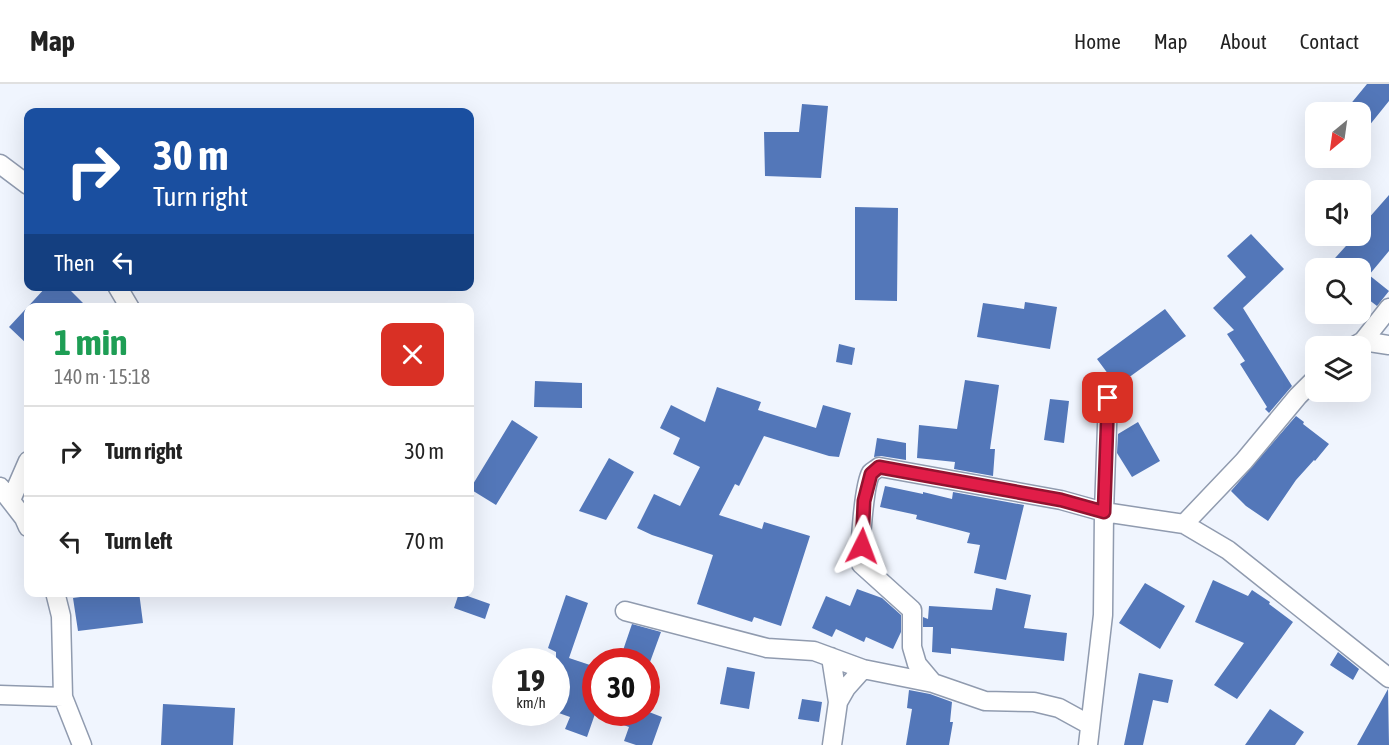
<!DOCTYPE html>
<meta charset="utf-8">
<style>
:root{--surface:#fff;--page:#f2f2f2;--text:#222;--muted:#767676;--line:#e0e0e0}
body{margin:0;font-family:"Asap Condensed",sans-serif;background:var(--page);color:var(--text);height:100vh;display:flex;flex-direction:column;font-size:22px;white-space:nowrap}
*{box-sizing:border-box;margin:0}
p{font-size:20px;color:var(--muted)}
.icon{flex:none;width:33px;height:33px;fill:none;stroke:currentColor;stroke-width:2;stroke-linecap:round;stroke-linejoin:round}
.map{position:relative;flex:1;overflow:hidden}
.sheet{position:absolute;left:24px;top:219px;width:450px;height:294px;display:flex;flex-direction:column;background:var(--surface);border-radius:12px;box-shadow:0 6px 24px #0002}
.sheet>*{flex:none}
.hud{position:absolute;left:24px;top:24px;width:450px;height:183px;border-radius:12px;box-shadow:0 6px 24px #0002;background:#1a4fa0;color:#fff;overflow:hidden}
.needle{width:39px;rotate:209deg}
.fabs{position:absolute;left:1305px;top:18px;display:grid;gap:12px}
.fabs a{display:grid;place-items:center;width:66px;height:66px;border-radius:12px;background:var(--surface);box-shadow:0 6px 24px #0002;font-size:30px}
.speed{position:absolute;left:492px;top:564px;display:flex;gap:12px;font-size:30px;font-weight:700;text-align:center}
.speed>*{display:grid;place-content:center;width:78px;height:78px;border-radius:50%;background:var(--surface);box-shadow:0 6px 24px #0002;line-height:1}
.speed small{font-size:15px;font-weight:400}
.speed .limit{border:9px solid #d22;background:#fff;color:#111}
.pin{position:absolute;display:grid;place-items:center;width:51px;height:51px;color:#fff;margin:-26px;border-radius:12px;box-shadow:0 3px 9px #0006}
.me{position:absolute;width:66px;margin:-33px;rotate:3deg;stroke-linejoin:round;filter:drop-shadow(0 0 4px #0008)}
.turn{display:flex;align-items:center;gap:21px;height:126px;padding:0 30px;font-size:27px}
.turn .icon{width:78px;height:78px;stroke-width:2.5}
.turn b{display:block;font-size:42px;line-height:51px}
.then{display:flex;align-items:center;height:57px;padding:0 30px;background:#0003;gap:12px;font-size:22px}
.round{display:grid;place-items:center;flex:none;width:63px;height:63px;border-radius:12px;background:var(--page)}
.summary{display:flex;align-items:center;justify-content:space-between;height:102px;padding:0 30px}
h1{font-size:36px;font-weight:700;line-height:45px;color:#1e9e55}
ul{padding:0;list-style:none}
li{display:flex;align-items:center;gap:18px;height:90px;padding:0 30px;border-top:2px solid var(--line)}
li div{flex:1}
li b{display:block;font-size:22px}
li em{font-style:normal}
header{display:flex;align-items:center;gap:36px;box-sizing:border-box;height:84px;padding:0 30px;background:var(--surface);border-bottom:2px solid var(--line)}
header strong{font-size:28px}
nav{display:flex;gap:33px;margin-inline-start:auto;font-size:21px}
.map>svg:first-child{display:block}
.building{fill:#5377b9}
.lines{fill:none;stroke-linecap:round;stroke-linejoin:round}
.street-casing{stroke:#909baf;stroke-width:21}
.street{stroke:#fff;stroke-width:18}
.route-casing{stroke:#92132f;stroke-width:15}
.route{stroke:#e11d48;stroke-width:10}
</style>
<header>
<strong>Map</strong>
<nav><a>Home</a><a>Map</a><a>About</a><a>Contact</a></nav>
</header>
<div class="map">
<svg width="1389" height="661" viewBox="0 0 1389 661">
<rect width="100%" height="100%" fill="#f0f5fe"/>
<path class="building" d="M1367 0H1389V17L1360 53V28H1344Z
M802 20 828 22 821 94 765 92 764 48H799Z
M1389 111V167L1369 191 1389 207 1377 222 1360 209V184H1326L1355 152H1360V144Z
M855 123 898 124 897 217 855 216Z
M1251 150 1284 185 1243 224 1292 302 1269 329 1265 325 1267 323 1240 280 1245 277 1227 250 1234 246 1213 224 1246 193 1227 172Z
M47 202H66L88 224H28V261L9 243Z
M1025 218 1057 223 1050 265 977 253 983 219 1024 225Z
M1165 225 1186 252 1117 302 1097 275Z
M839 260 855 264 852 281 836 278Z
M965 296 999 301 990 365H995L993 392 954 385 955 378 917 374 919 341 957 345Z
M535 297 582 299V324L534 323Z
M717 303 761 318 758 326 816 344 823 321 851 329 839 373 829 372 764 352 739 402 735 400 719 431 762 445 764 438 810 452 781 542 754 533 752 538 697 520 713 471 652 451 637 444 654 410 680 422 700 383 673 370 680 354 660 344 671 321 705 338Z
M1050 315 1069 317 1064 359 1044 356Z
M1296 332 1304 338 1303 340 1329 360 1315 377 1314 376 1296 396 1268 437 1246 422 1231 407Z
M512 336 538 353 496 421 470 405Z
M1138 338 1160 377 1132 393 1117 369 1118 350Z
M877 354 906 359V376L881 372 874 373Z
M609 374 634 388 606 436 579 427Z
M885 402 923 410V408L952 415 953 408 1024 421 1006 496 974 489 980 461 967 459 970 449 916 435 917 431 880 423Z
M1213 496 1248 512 1252 506 1270 518 1269 520 1293 538 1237 615 1214 601 1244 559 1195 538Z
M1145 499 1185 522 1160 565 1119 539Z
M996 504 1031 511 1024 544 1067 549 1064 577 951 564V570L932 568 933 543H923V533L928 535 929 522 992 526Z
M857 505 882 514 901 531V548L893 565 866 553 864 558 836 545 832 553 812 544 826 512 850 522Z
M117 508H139L143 539 78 547 73 514Z
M459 509 490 520 485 535 454 524Z
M566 511 588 519 569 574 596 583V627L587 653 565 645 570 633 556 628V568L548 564Z
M632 540 661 548 650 578H619Z
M1338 568 1359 585 1353 596 1330 581Z
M727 583 755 588 749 625 720 620Z
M1139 589 1173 596 1168 619 1153 616 1143 661H1124Z
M1388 605 1389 661H1357Z
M909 606 930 610 952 618 950 638H953L949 661H906L912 625 907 624Z
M802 615 822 618 819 638 798 635Z
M163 620 235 624 233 661H161Z
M1270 625 1304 648 1295 661H1245Z
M596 628H649L662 633 652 661H636L624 657 629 643 596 631Z"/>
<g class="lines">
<defs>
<path id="street" d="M0 80 28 101
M117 202 130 224
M1363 257 1389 224
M1356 261 1363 257 1389 261
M0 403 24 434 28 443
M11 416 28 377
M1184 440 1244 377 1298 312 1316 294
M55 508 61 532 63 613 82 661
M625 527 767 564 814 567 863 585 933 599 985 617 1034 618 1059 624 1090 641
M831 573 838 618
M933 599 917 580 912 563V526L861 480C859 467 864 400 871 389 873 387 877 385 879 383L1061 416 1104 428 1184 440 1228 466 1389 594
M0 611 63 613
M832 661 838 618 846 604 863 585
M1088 661 1103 531 1104 428 1108 314"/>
</defs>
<use href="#street" class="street-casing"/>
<use href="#street" class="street"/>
</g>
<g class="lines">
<defs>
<path id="route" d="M862 462 864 417 871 390 879 383 1061 416 1104 428 1108 314"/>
</defs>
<use href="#route" class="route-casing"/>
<use href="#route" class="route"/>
</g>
</svg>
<div class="fabs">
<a><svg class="needle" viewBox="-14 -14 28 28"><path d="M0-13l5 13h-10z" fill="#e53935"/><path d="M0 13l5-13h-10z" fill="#767676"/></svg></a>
<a><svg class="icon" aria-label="sound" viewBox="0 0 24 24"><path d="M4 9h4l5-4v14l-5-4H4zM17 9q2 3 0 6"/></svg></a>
<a><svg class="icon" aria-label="search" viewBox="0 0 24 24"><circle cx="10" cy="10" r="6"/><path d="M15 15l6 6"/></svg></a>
<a><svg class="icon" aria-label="layers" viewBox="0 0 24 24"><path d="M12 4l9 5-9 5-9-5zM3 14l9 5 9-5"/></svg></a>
</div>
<div class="speed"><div>19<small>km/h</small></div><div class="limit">30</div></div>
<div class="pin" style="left:1108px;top:314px;background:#d93025"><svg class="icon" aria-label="arrive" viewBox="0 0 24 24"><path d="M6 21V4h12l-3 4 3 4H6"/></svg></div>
<svg class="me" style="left:862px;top:462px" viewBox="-20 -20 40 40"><path d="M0-17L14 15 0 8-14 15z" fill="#e11d48" stroke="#fff" stroke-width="4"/></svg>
<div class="hud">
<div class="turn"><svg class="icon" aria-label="right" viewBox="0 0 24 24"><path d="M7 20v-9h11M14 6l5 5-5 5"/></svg><div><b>30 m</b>Turn right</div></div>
<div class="then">Then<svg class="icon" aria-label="left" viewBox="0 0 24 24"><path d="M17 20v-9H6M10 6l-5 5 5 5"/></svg></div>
</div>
<section class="sheet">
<div class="summary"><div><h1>1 min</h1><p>140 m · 15:18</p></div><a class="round" style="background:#d93025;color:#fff"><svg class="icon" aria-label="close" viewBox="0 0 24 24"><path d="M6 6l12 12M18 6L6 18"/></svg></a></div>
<ul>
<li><svg class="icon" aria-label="right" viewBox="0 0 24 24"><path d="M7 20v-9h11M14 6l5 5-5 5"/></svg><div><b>Turn right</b></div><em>30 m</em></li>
<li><svg class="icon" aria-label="left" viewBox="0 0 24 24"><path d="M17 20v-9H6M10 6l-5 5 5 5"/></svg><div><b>Turn left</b></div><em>70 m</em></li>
</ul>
</section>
</div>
